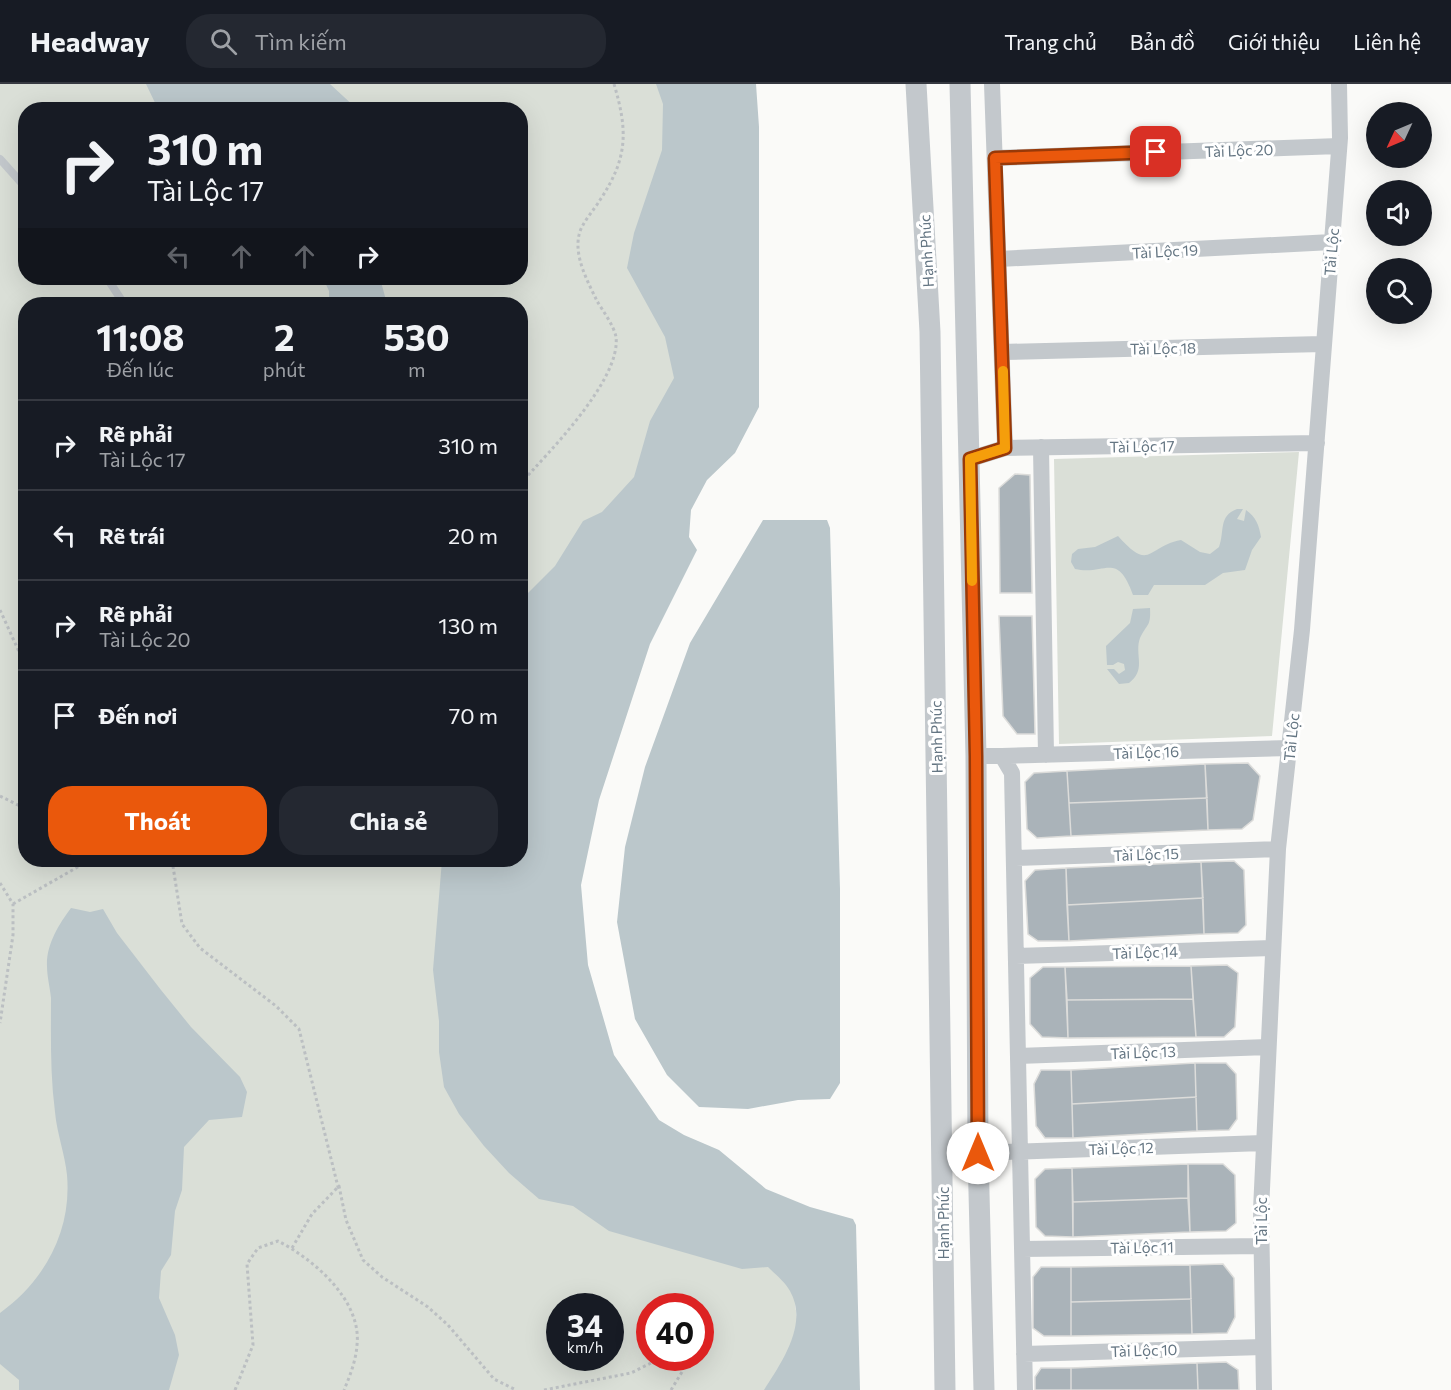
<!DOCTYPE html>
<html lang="vi">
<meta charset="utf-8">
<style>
:root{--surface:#171b24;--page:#242831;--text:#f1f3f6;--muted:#9ea1a6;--line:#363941;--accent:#ea580c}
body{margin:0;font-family:Commissioner,sans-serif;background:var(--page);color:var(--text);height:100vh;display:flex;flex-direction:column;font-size:22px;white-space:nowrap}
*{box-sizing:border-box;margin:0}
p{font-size:20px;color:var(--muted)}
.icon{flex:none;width:33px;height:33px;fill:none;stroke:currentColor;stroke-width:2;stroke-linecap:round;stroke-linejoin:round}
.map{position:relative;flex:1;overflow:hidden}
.details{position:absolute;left:18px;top:213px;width:510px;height:570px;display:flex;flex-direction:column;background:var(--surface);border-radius:24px;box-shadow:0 6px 24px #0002}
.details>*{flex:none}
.guide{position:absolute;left:18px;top:18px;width:510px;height:183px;border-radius:24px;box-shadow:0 6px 24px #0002;background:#171b24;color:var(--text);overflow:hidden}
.needle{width:39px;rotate:226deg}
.fabs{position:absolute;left:1366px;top:18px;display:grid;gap:12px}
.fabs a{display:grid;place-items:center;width:66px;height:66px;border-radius:50%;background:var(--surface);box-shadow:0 6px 24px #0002;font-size:30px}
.speed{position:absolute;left:546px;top:1209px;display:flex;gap:12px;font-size:30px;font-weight:700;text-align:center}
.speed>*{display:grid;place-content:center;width:78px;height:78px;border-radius:50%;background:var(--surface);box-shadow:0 6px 24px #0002;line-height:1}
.speed small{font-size:15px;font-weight:400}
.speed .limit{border:9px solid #d22;background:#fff;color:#111}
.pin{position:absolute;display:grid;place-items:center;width:51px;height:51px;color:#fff;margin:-26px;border-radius:12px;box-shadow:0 3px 9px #0006}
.me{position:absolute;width:66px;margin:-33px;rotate:0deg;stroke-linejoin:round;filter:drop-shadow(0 0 4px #0008)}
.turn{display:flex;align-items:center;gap:21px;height:126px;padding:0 30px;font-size:27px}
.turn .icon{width:78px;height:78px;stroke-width:2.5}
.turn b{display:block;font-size:42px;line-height:51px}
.lanes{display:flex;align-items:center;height:57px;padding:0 30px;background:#0003;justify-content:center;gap:30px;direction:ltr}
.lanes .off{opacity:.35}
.eta{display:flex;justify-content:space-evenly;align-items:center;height:102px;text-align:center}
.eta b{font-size:36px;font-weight:700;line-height:42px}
.primary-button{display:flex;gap:12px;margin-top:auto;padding:12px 30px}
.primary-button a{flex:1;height:69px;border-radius:24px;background:var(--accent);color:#fff;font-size:24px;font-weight:700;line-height:69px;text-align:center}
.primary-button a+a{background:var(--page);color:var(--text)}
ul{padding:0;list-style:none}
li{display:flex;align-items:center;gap:18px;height:90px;padding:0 30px;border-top:2px solid var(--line)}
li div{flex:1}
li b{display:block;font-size:22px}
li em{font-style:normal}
header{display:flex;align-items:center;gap:36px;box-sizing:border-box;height:84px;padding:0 30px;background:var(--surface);border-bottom:2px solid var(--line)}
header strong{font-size:28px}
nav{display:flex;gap:33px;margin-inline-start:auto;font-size:21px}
.search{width:420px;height:54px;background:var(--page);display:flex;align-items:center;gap:15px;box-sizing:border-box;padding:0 21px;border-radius:24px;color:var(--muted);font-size:22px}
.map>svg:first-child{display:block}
.green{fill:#dadfd7;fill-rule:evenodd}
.water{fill:#bbc7cb}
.building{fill:#aab3b9;stroke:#dcdcda;stroke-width:1.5}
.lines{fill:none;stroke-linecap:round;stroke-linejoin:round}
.path{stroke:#bbbfc2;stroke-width:3;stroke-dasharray:3 3;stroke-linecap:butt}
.service{stroke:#c3c8cc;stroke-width:8}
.minor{stroke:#c3c8cc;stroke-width:16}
.tertiary{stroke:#c3c8cc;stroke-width:21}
.route-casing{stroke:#983908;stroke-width:15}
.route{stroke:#ea580c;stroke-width:10}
.slow{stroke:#f59e0b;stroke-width:10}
.labels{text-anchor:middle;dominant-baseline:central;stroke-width:6;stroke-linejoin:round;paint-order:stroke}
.street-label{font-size:15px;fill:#657683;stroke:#fff}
</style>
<header>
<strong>Headway</strong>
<div class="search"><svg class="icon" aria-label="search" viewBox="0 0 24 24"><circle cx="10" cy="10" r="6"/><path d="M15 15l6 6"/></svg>Tìm kiếm</div>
<nav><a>Trang chủ</a><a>Bản đồ</a><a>Giới thiệu</a><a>Liên hệ</a></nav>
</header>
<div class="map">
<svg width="1451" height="1306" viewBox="0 0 1451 1306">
<rect width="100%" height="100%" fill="#fafaf8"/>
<path class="green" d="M0 0H679L698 265 635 446 545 955 788 1156 805 1306H0ZM26 26H520V194H26ZM26 220H520V776H26ZM560 1222H610V1274H560ZM650 1222H700V1274H650Z
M1299 368 1272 652 1059 660 1054 375Z"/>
<path class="water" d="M146 0H330L357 25H158Z
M656 0H756L759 43V323L735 369 707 396 691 426 689 453 697 466 650 560 599 716 581 801 588 881 614 971 659 1036 684 1051 719 1066 766 1105 810 1123 853 1135 856 1141 860 1306H764C781 1279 809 1240 790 1207 785 1198 775 1190 768 1183L742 1185 609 1147 573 1122 539 1115 509 1089 484 1062 459 1030 444 1003 439 968V937L433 886 442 776H520L521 516 555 482 583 437 602 428 634 393 650 337 674 294 665 253 627 184 634 149 662 66 663 20Z
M323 194H380L387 220H329V207Z
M1237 425H1243L1237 435 1244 437 1246 426C1256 433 1259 441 1261 453L1252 466 1245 486 1223 489 1205 501H1154L1148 511H1133C1117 466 1105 492 1075 485L1071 478 1072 470 1078 465 1095 463 1118 452C1151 489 1147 462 1181 456L1200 468 1210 470 1219 463C1225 447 1218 432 1237 425Z
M763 436H827L830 444 840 805V999L830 1015 798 1016 748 1025 699 1023 667 991 635 935 617 838 625 763 645 683 690 559Z
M1150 524C1151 543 1147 539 1140 554 1134 571 1147 585 1129 599L1119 600 1107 585H1114L1119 590 1125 586 1124 580 1118 578 1113 581H1107L1106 562 1130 539 1133 525Z
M71 824 90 828 103 825 117 849 161 906 191 943 240 993 247 1008 242 1033 209 1036 184 1063 182 1106 175 1127 171 1171 161 1187 159 1214 175 1251 179 1271 169 1306H19V1296L0 1280V1229C44 1197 72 1148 67 1091 65 1070 57 1050 55 1028 50 990 51 952 51 914 50 903 47 893 47 882 46 861 59 840 71 824Z"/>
<path class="building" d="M1015 390 1030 391 1032 509H1000L999 404Z
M999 532H1032L1035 650H1017L1003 632Z
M1248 679 1260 692 1253 736 1242 745 1208 746 1205 680Z
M1205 680 1207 714 1069 719 1067 687Z
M1067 687 1071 752 1037 754 1027 745 1025 698 1034 689Z
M1207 714 1208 746 1071 752 1069 719Z
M1234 777 1244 786 1246 841 1238 849 1204 850 1201 778Z
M1201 778 1203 814 1067 821 1066 784Z
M1066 784 1069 857H1038L1028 850 1025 797 1035 786Z
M1203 814 1204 850 1069 857 1067 821Z
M1227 881 1238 889 1235 943 1224 953H1196L1191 882Z
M1191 882 1193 915 1067 916 1065 883Z
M1043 883H1065L1068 954 1042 953 1030 940V894Z
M1193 915 1196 953 1068 954 1067 916Z
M1195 979H1226L1236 990 1237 1035 1229 1046 1197 1047Z
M1195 979 1196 1013 1072 1020 1071 986Z
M1041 986H1071L1073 1054H1045L1036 1042 1034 1000Z
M1196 1013 1197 1047 1073 1054 1072 1020Z
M1188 1080V1114L1073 1118 1072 1084Z
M1188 1080H1223L1235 1091 1236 1139 1226 1147 1190 1148Z
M1072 1084 1073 1153 1045 1152 1036 1143 1035 1095 1045 1085Z
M1188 1114 1190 1148 1073 1153V1118Z
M1223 1180 1234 1194 1235 1233 1227 1249 1192 1250 1190 1181Z
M1190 1181 1191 1215 1071 1218V1183Z
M1041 1183H1071V1252H1044L1033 1244V1193Z
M1191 1215 1192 1250 1071 1252V1218Z
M1226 1278 1238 1286 1239 1306H1198L1197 1279Z
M1197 1279 1198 1306H1071V1284Z
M1041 1284H1071V1306H1035V1293Z"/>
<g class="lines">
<path class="path" d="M520 400C548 369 621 296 616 253 614 242 603 227 597 217 588 198 574 173 579 151 581 140 594 126 600 116 628 74 628 47 614 0
M0 526 26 583
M0 712 26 725
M74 776 80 781
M172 776 182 840 200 864 276 922 299 945 339 1107
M0 799 13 820V851L0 939
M13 820 90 776
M292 1164 312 1130 339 1102 346 1136 363 1176 382 1193 428 1223 448 1241 494 1295 516 1306
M235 1306 253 1261 247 1180 258 1164 278 1157C313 1175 362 1216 357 1261 356 1276 350 1292 344 1306
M544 1306 631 1289 661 1274
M671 1306 682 1288 681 1274"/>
<path class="service" d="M0 75 26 104
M107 194 124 220"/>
<path class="minor" d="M992 0 1005 364
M995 74 1339 62
M999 175 1332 158
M1003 268 1323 260
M1041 363 1046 671
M970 375 1005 364 1317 359
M976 672H1002L1012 689 1025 1306
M1002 672 1290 664
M1014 774 1278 765
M1016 872 1273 864
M1018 972 1268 963
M978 1069 1263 1059
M1022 1165 1261 1162
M1024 1270 1263 1263
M1264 1306 1261 1126 1278 765 1302 546 1340 54 1339 0"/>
<path class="tertiary" d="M916 0 930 248 945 1306
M960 0 976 672 978 1069 984 1306"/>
</g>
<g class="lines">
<defs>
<path id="route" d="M978 1069 976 672 970 375 1005 364 995 74 1156 68"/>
</defs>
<use href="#route" class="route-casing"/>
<use href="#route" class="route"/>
<path class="slow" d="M972 497 970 375 1005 364 1003 287"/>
</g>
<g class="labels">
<g class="street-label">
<text transform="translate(1239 66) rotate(-2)">Tài Lộc 20</text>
<text transform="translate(926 167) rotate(-93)">Hạnh Phúc</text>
<text transform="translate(1165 167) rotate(-3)">Tài Lộc 19</text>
<text transform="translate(1331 168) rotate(-85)">Tài Lộc</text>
<text transform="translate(1163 264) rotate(-1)">Tài Lộc 18</text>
<text transform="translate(1142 362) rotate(-1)">Tài Lộc 17</text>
<text transform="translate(936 653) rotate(-91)">Hạnh Phúc</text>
<text transform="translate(1291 653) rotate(-84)">Tài Lộc</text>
<text transform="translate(1146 668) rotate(-2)">Tài Lộc 16</text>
<text transform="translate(1146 770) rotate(-2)">Tài Lộc 15</text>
<text transform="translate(1145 868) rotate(-2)">Tài Lộc 14</text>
<text transform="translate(1143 968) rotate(-2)">Tài Lộc 13</text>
<text transform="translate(1121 1064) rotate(-2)">Tài Lộc 12</text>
<text transform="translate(1261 1137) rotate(-90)">Tài Lộc</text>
<text transform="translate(943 1139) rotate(-90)">Hạnh Phúc</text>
<text transform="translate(1142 1163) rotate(-1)">Tài Lộc 11</text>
<text transform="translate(1144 1266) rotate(-2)">Tài Lộc 10</text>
</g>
</g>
</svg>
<div class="fabs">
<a><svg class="needle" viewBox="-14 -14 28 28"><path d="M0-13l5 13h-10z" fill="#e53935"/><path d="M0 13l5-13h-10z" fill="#9ea1a6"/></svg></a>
<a><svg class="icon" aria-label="sound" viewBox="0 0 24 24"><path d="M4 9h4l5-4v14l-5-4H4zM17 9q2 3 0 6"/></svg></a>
<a><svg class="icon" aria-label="search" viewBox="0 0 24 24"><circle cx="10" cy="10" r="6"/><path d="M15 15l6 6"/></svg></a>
</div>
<div class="speed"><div>34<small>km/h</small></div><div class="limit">40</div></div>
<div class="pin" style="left:1156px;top:68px;background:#d93025"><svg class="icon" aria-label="arrive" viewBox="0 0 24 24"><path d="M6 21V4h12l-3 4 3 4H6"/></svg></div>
<svg class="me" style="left:978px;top:1069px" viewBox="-20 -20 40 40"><circle r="19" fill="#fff"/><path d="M0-13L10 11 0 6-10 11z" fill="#ea580c"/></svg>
<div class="guide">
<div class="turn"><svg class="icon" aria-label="right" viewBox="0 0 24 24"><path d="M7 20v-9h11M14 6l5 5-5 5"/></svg><div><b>310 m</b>Tài Lộc 17</div></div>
<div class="lanes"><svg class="icon off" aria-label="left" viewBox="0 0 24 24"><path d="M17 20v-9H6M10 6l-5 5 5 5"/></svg><svg class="icon off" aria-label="ahead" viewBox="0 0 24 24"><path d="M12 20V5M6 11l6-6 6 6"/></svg><svg class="icon off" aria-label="ahead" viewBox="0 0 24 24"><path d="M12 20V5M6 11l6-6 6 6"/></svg><svg class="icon" aria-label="right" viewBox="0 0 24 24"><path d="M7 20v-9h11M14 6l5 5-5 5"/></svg></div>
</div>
<section class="details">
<div class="eta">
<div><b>11:08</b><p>Đến lúc</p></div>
<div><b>2</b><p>phút</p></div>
<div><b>530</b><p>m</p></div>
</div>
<ul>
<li><svg class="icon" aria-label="right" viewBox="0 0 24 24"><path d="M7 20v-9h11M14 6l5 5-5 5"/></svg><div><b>Rẽ phải</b><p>Tài Lộc 17</p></div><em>310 m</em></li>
<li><svg class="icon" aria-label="left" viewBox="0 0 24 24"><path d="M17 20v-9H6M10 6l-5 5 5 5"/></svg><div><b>Rẽ trái</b></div><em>20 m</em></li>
<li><svg class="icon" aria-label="right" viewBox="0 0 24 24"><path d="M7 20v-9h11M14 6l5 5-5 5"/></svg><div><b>Rẽ phải</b><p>Tài Lộc 20</p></div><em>130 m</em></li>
<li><svg class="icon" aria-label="arrive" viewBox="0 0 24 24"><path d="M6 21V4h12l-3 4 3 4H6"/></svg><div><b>Đến nơi</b></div><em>70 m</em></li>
</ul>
<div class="primary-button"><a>Thoát</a><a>Chia sẻ</a></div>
</section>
</div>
